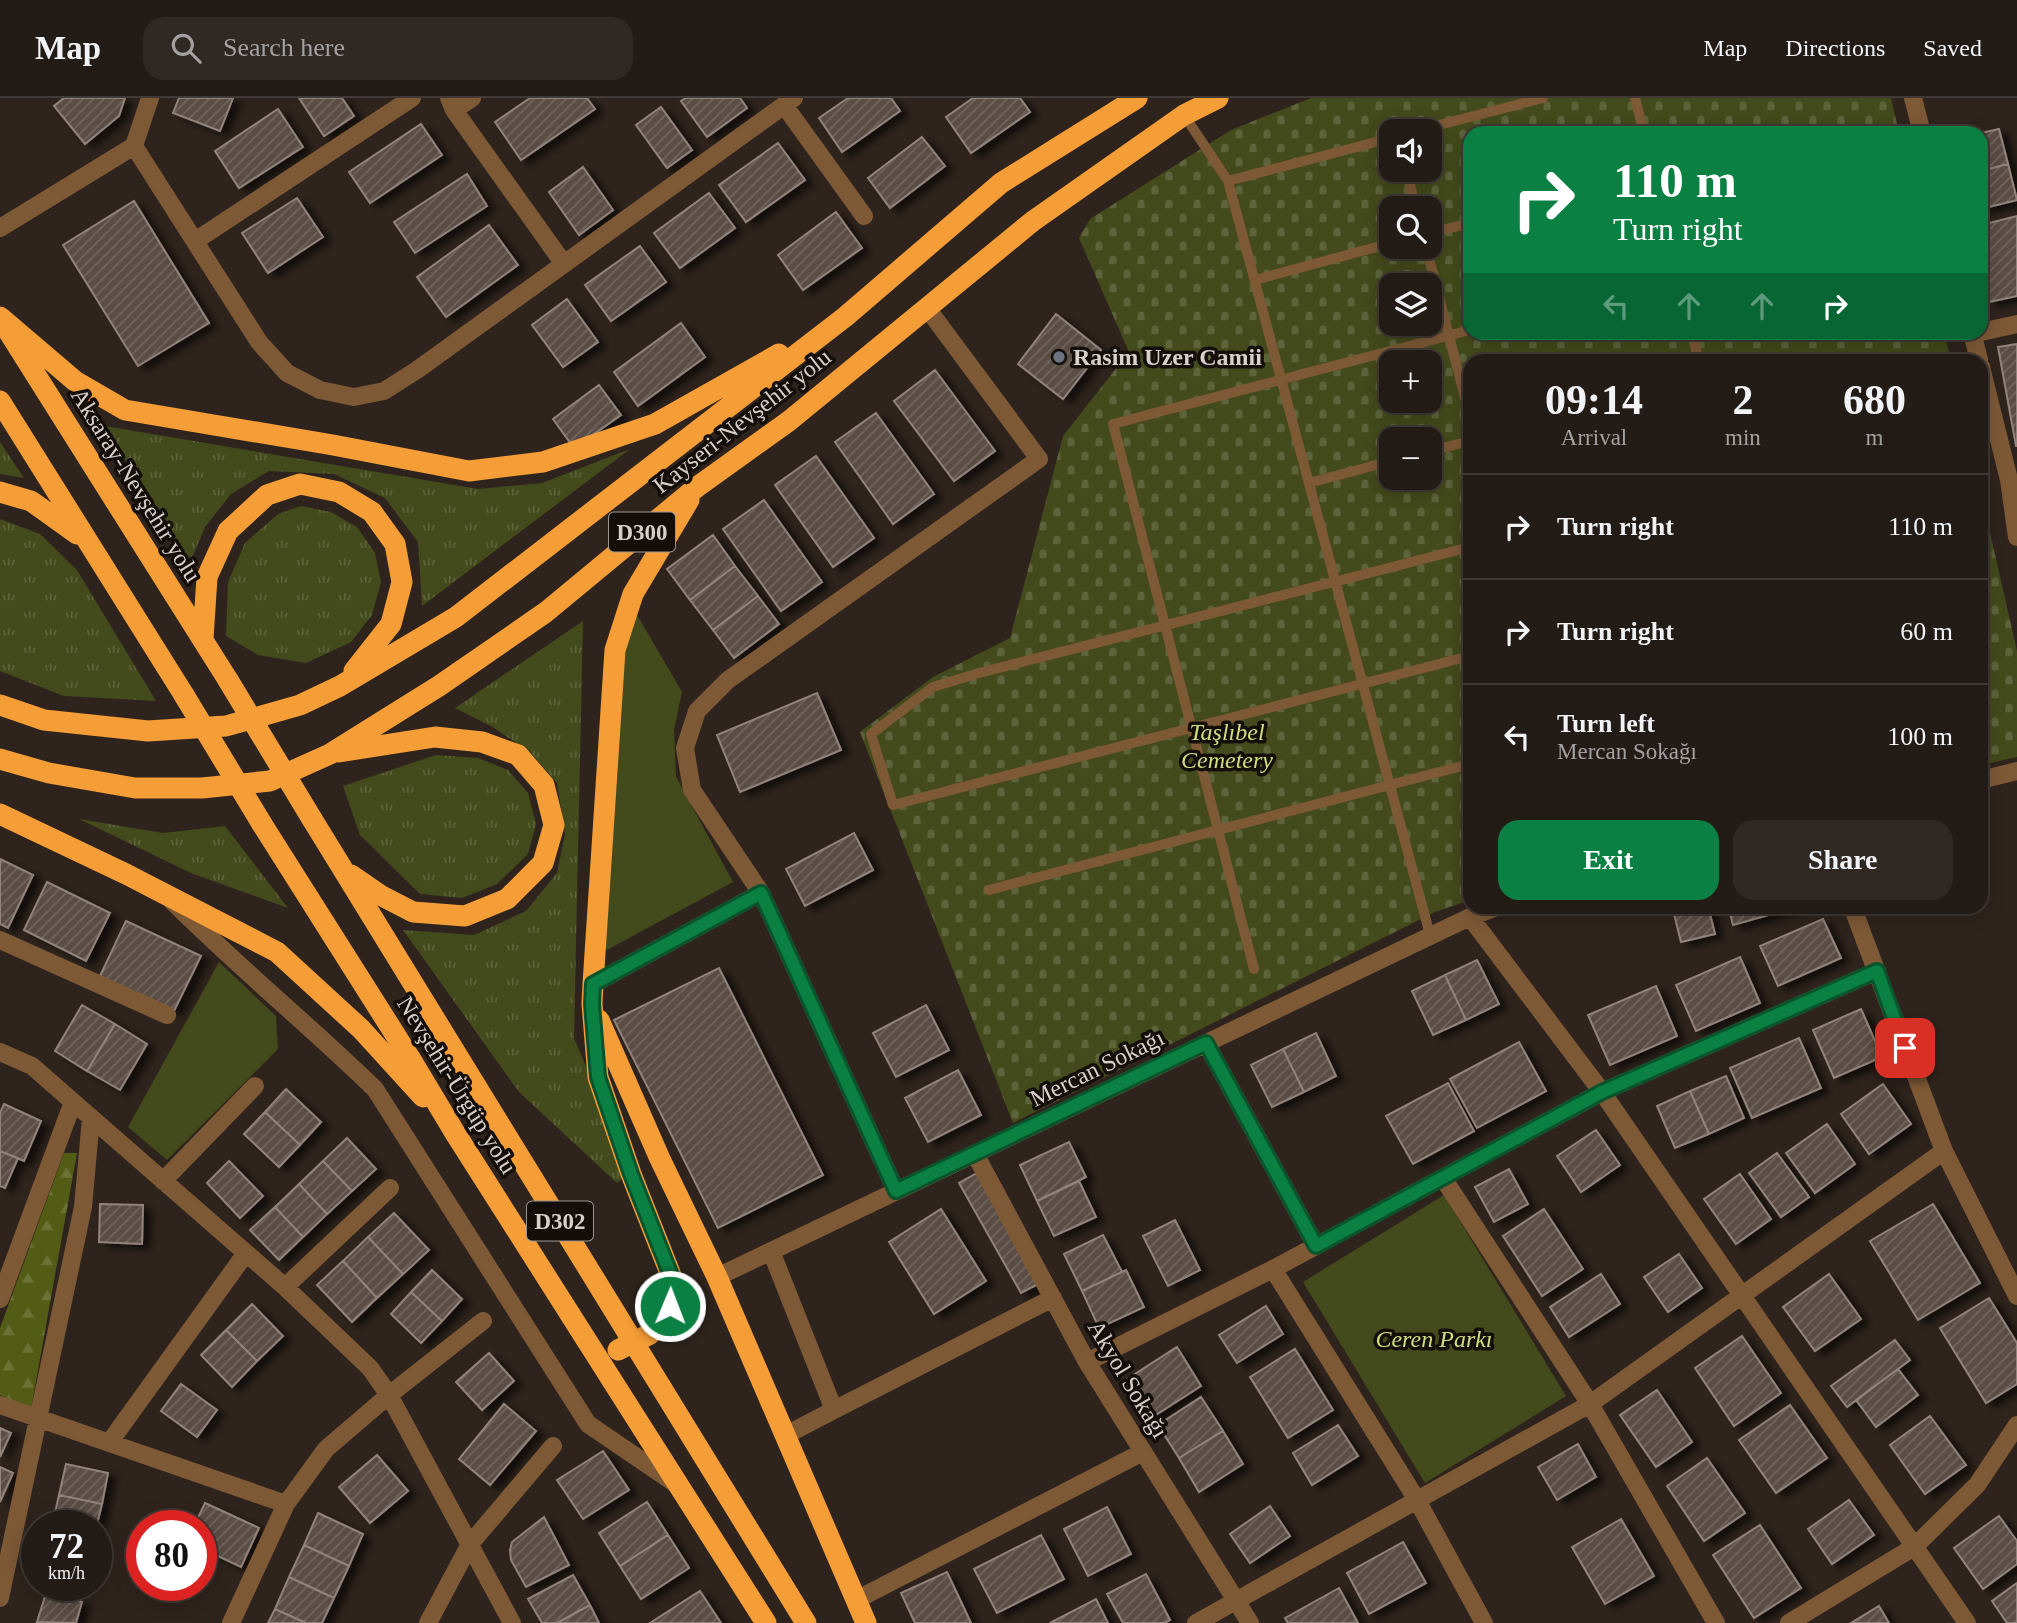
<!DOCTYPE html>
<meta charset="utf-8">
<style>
:root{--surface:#231b16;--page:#2f2823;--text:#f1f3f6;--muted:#a3a1a1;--line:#403935;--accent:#0b8043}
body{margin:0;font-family:Georgia,serif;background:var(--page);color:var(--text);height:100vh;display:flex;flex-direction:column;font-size:26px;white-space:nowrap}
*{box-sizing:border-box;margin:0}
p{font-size:23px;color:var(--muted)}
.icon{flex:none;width:38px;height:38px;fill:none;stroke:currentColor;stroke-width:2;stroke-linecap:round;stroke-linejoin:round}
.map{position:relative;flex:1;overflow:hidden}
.sheet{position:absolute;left:1463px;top:256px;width:525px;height:560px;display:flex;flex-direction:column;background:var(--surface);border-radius:21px;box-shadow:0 4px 18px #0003,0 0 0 2px var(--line)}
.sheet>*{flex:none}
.hud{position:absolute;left:1463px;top:28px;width:525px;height:214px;border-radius:21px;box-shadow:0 4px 18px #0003,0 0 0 2px var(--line);background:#0b8043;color:#fff;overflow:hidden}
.fabs{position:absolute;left:1379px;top:21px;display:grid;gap:14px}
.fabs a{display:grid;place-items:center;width:63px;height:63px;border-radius:14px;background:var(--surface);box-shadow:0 4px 18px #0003,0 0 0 2px var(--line);font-size:35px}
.speed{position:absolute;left:21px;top:1412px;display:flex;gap:14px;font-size:35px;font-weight:700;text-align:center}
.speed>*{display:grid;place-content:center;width:91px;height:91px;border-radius:50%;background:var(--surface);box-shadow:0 4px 18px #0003,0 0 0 2px var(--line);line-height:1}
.speed small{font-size:18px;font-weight:400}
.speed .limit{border:10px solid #d22;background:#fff;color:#111}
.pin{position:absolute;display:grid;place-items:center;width:60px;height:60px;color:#fff;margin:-30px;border-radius:14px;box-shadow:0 4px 10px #0006}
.me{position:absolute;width:77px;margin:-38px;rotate:1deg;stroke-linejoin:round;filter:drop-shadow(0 0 5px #0008)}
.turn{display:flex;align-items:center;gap:24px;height:147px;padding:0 35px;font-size:32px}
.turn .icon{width:91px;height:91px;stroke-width:2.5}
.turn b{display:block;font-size:49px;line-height:60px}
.lanes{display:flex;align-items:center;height:66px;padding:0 35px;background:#0003;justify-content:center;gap:35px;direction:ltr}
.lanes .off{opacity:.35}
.eta{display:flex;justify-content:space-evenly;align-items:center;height:119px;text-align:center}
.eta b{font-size:42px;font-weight:600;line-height:49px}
.action{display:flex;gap:14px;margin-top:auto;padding:14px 35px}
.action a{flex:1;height:80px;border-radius:21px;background:var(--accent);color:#fff;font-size:28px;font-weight:600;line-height:80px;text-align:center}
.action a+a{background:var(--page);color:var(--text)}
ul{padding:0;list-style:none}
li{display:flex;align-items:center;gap:21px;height:105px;padding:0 35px;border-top:2px solid var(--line)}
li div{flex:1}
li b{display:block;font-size:26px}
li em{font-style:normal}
header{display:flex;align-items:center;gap:42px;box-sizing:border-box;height:98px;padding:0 35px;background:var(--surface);border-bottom:2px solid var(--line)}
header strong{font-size:33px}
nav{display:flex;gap:38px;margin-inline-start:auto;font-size:24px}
.search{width:490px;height:63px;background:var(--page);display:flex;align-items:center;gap:18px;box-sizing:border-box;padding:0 24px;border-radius:21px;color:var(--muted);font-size:26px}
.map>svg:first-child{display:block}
.grass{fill:url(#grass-tufts)}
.forest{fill:url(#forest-firs)}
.cemetery{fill:url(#cemetery-stones);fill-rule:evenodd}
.green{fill:#434a1b}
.building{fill:url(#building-hatch);stroke:#92837b;stroke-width:2;filter:url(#shadow)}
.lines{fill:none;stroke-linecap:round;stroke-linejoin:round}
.lane{stroke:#7d5936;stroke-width:10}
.street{stroke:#7d5936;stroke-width:18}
.highway{stroke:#f59d36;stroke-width:21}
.highway-bridge{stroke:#f59d36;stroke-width:21}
.route-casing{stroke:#07532c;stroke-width:18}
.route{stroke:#0b8043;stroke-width:12}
.worship-dot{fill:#6b7280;stroke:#140e0b;stroke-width:2.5}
.labels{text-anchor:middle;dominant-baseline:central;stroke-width:7;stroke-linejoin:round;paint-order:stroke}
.shield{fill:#140e0b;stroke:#9c9591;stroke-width:2}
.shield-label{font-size:23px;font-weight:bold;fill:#d7cfcb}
.poi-label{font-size:24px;font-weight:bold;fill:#d7cfcb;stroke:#140e0b;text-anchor:start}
.street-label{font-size:24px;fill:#d7cfcb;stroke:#140e0b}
.park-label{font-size:24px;font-style:italic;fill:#cfdf7e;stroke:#140e0b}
</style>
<header>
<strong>Map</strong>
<div class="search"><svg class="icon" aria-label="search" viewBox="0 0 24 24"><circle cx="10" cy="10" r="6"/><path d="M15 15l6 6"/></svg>Search here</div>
<nav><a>Map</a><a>Directions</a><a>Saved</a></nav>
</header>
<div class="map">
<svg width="2017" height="1525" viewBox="0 0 2017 1525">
<defs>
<pattern id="grass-tufts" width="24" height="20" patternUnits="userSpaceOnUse" patternTransform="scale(1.75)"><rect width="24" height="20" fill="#434a1b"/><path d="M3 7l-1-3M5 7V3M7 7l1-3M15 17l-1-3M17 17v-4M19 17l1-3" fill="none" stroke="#5d633b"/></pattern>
<pattern id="forest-firs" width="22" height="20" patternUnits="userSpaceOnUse" patternTransform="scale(1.75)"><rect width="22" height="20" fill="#535c15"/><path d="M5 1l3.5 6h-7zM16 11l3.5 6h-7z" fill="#6b7236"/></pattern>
<pattern id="cemetery-stones" width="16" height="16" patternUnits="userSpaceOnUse" patternTransform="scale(1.75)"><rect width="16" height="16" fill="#434a1b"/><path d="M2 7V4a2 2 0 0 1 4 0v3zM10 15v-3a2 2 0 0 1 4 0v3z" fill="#5d633b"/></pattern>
<pattern id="building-hatch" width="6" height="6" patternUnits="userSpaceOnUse" patternTransform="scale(1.75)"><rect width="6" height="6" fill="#5a4d45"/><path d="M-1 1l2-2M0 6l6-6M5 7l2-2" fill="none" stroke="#71665e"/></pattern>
<filter id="shadow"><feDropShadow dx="8" dy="4.5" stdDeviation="3.5" flood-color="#0009"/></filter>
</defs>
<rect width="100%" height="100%" fill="#2f241d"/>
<path class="grass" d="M105 328 478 391 542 385 630 351 422 508 418 444 385 400 334 376 269 373 231 396 205 429 189 467Z
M0 344 24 380 0 376Z
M301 408 331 414 357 429 375 455 381 484 372 517 351 544 306 565 258 557 226 538 228 484 245 445 278 416Z
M0 421 40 436 77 472 156 603 64 598 0 573Z
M583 523 574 940 630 1073 617 1085 519 994 403 832 474 837 526 813 557 775 565 736 557 685 530 654 491 628 455 610Z
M436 657 478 660 508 672 528 695 536 726 528 756 497 786 462 800 420 796 360 737 343 688Z
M79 721 163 735 225 728 288 810 191 775Z"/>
<path class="forest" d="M64 1055H77L31 1311 0 1297V1230Z"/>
<path class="cemetery" d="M1311 0H1891L1899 35H1470V234L1944 235 1951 262H1470V802L1435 814 1013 1025 860 634 933 579 1010 540 1063 338 1129 254 1079 140 1090 121 1231 32ZM1391 33H1430V72H1391ZM1391 110H1430V149H1391ZM1391 187H1430V226H1391ZM1391 264H1430V303H1391ZM1391 341H1430V380H1391Z
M1981 395 2017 553V659L1981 667Z"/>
<path class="green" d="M636 515 682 594 674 632 676 679 733 784 603 854 620 553Z
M219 864 276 918 278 951 167 1062 128 1029Z
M1444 1097 1566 1298 1425 1385 1303 1184Z"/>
<path class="building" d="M64 0H125L119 18 85 46 54 8Z
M179 0H233L220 33 173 15Z
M299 0H342L354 18 324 38Z
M530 0H587L595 11 521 62 495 24Z
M686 0H740L747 10 707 39 681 3Z
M848 0H891L900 13 842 54 819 20Z
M973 0H1020L1030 14 971 55 946 19Z
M661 9 692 52 667 70 636 27Z
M278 11 303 49 239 90 215 53Z
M421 26 442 57 370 105 349 74Z
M1999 31 2008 66 1981 73V35Z
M922 39 945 68 890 110 868 80Z
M778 45 805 82 746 124 719 87Z
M2008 66 2017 102 1981 111V73Z
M583 69 613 112 579 137 549 94Z
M467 76 487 108 415 155 394 124Z
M709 95 735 130 680 170 654 135Z
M297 100 323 139 268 175 242 135Z
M134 103 209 225 138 268 63 147Z
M836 114 862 150 803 192 778 157Z
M2017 118V198L1989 204 1981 171V127Z
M489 127 518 167 446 219 417 179Z
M640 148 666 184 611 223 585 187Z
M567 201 598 244 563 269 532 227Z
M1056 216 1101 252 1063 301 1018 266Z
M681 225 705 259 638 308 614 274Z
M2017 246V348H2016L1998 249Z
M935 272 995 353 954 383 894 303Z
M599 287 621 317 574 350 553 321Z
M876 315 934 396 893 426 835 344Z
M816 358 874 440 833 469 775 387Z
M764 402 822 484 781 513 723 431Z
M713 437 735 468 690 502 667 471Z
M735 468 758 498 713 532 690 502Z
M758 498 779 526 734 560 713 532Z
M817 595 841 652 740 694 717 637Z
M854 735 873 772 805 808 786 771Z
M0 761 33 777 8 830 0 826Z
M47 784 110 815 86 863 24 832Z
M1672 808H1708L1715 836 1681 844Z
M1728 808H1801L1733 827Z
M1823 821 1841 860 1778 888 1760 848Z
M126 823 201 858 174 913 100 878Z
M1740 859 1760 905 1696 933 1676 887Z
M1477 862 1499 906 1466 922 1445 877Z
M719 870 823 1077 718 1130 614 922Z
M1445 877 1466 922 1433 937 1412 893Z
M1656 888 1677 938 1610 967 1588 917Z
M82 907 115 926 87 973 55 953Z
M926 907 949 952 896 979 873 935Z
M1861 911 1882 959 1834 980 1813 932Z
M115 926 147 946 120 992 87 973Z
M1316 935 1336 978 1304 994 1283 951Z
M1799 940 1821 990 1752 1020 1730 970Z
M1519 944 1546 993 1477 1030 1450 981Z
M1283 951 1304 994 1272 1009 1251 967Z
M958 972 981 1017 928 1044 905 1000Z
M1726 978 1744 1020 1709 1036 1690 993Z
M1448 985 1474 1033 1413 1066 1386 1018Z
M1883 986 1911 1026 1869 1056 1841 1016Z
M286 991 321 1024 300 1047 265 1014Z
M1690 993 1709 1036 1675 1050 1657 1008Z
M4 1006 41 1023 24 1063 0 1053V1015Z
M265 1014 300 1047 279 1069 244 1036Z
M1827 1026 1855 1066 1815 1095 1786 1055Z
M1596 1032 1620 1067 1581 1094 1557 1058Z
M347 1040 376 1071 352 1093 323 1063Z
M1069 1044 1086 1079 1037 1103 1020 1067Z
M0 1053 18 1060 5 1090 0 1088Z
M1777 1055 1809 1099 1781 1119 1749 1075Z
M229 1063 263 1098 240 1120 207 1085Z
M323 1063 352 1093 327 1116 299 1086Z
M1509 1071 1528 1106 1494 1124 1475 1089Z
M977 1075 1038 1186 1021 1195 959 1085Z
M1740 1076 1771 1121 1736 1146 1704 1101Z
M1079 1083 1096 1119 1054 1138 1037 1103Z
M299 1086 327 1116 303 1139 275 1109Z
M100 1106 143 1107 142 1146 99 1144Z
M1933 1106 1980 1185 1918 1222 1870 1143Z
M275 1109 303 1139 279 1162 250 1132Z
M941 1111 986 1183 934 1216 889 1144Z
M1544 1111 1583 1171 1542 1198 1503 1138Z
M394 1115 429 1152 403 1176 368 1139Z
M1175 1122 1200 1172 1168 1188 1143 1138Z
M1103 1137 1122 1174 1082 1193 1064 1156Z
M368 1139 403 1176 377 1200 343 1163Z
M1679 1156 1702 1190 1668 1214 1644 1179Z
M343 1163 377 1200 352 1224 317 1187Z
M432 1172 462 1201 442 1223 411 1194Z
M1126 1172 1144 1209 1099 1230 1082 1193Z
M1601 1176 1620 1206 1569 1239 1550 1209Z
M1829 1176 1861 1221 1815 1253 1783 1209Z
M411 1194 442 1223 421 1245 391 1216Z
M1989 1200 2017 1245V1286L1986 1305 1940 1230Z
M252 1206 283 1238 257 1263 226 1232Z
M1266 1208 1283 1236 1237 1265 1219 1237Z
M226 1232 257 1263 232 1289 201 1257Z
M1742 1238 1781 1295 1734 1328 1695 1270Z
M1895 1242 1910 1262 1847 1309 1831 1288Z
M1177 1249 1201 1288 1151 1320 1127 1281Z
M1295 1251 1333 1312 1288 1340 1250 1279Z
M489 1255 514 1283 482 1312 456 1284Z
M1898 1271 1918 1297 1876 1329 1856 1302Z
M181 1286 217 1312 197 1339 161 1313Z
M1657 1292 1692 1344 1656 1369 1620 1317Z
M1201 1299 1223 1333 1179 1360 1158 1327Z
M504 1306 536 1333 490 1387 459 1361Z
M1790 1307 1827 1360 1776 1395 1739 1342Z
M1930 1318 1966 1367 1925 1396 1890 1347Z
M1338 1327 1358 1358 1312 1387 1293 1355Z
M0 1330 11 1335 0 1359Z
M1223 1333 1243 1366 1199 1394 1179 1360Z
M1578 1346 1596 1379 1557 1402 1538 1369Z
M603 1353 629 1392 583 1421 557 1382Z
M377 1357 408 1393 370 1425 339 1389Z
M1707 1360 1745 1415 1704 1443 1667 1388Z
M66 1366 108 1375 102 1406 59 1397Z
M0 1369 13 1375 0 1404Z
M59 1397 102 1406 96 1430V1428H52Z
M1849 1402 1874 1437 1832 1466 1808 1431Z
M647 1404 668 1437 620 1468 599 1435Z
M205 1405 259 1430 241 1469 201 1450V1428H194Z
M1270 1408 1290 1438 1250 1465 1230 1436Z
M1107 1409 1131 1456 1088 1478 1064 1431Z
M318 1415 363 1436 349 1468 304 1447Z
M1999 1418 2017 1443V1466L1983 1491 1954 1450Z
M544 1419 569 1467 526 1489 511 1462 510 1452 512 1444Z
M1621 1421 1654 1478 1605 1506 1572 1449Z
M1760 1427 1801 1490 1754 1520 1713 1457Z
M668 1437 689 1470 641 1501 620 1468Z
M1041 1437 1064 1481 997 1515 974 1471Z
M1403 1444 1426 1485 1369 1516 1347 1475Z
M304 1447 349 1468 334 1500 289 1479Z
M947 1474 971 1525H915L901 1495Z
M1146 1476 1170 1522 1165 1525H1123L1107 1496Z
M573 1477 590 1507 557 1525H542L528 1501Z
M289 1479 334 1500 322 1525H306L275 1511Z
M2017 1485V1525H2007L1992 1503Z
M1339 1490 1358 1525H1288L1285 1520Z
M47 1492 82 1504 76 1525 37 1524Z
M700 1493 721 1525H650Z
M1096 1501 1108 1525H1050Z
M590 1507 599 1525H557Z
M1879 1508 1889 1525H1851Z
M275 1511 306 1525H268Z"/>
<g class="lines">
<path class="lane" d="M1635 0 1644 35
M1184 17 1228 83 1430 837
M1416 33 1543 0
M1406 72 1416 110
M1228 83 1391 40
M1430 135 1470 125
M1426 149 1470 319
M1255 182 1391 145
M1692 234 1698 262
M1430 353 1470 343
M1309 385 1391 363
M1470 449 979 575 933 589 871 636 893 707 1470 558
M989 792 1470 666
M1254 871 1113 326 1470 232"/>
<path class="street" d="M449 0 454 12 564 166
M1913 0 1922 35
M784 7 864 118
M454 12 472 0
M134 48 259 244 287 275 320 292 354 299 384 293 417 272 794 0
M0 130 134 48 150 0
M195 143 412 0
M1972 234 1979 262
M1981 234 2017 226
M1981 269 2009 382 2017 439
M1981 682 2017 673
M172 803C237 868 309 927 375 991L588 1326 676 1386
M1852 808 1944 1053 2017 1198
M1470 819 1602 994 1967 1525
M0 842 167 917
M593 886 761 795
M1206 945 1316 1148
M0 954 32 968 285 1189 370 1270 389 1297 512 1525
M975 1056 1087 1264 1250 1525
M1443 1080 1590 1306 1716 1525
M163 1083 255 988
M896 1093 761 795 692 692 685 650 697 613 728 582 1039 361 927 210
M771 1153 834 1312 1053 1200
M1273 1171 1417 1402 1484 1525
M717 1179 1470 819 1499 808
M285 1189 390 1090
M0 1201 73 1004
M1087 1264 1273 1171 1602 994 1877 873
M0 1307 286 1406
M786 1337 834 1312
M109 1345 246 1155
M0 1500 83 1109 91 1020
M856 1502 1143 1354
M231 1525 286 1406 326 1351 389 1297 483 1223
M428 1525 470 1446 553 1348
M1196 1525 1590 1306 1944 1053
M1789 1525 1914 1449 1977 1387 2017 1327"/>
<path class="highway" d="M0 219 75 283 125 312 333 347 469 373 543 364 655 326 779 256
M10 236 228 582
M0 303 184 597
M0 394 31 403 77 436
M203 541 207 479 228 433 267 397 300 386 339 394 372 414 395 446 402 484 391 526 354 573
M0 607 44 622 148 633 226 628 300 607 340 588 456 519 845 219 1001 85 1137 0
M339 654 435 639 482 644 518 657 544 687 554 727 543 765 507 801 465 818 413 814 380 797 351 777
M0 661 49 675 135 690H202L270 683 330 656 439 588 546 514 697 389 789 323 1033 123 1184 17 1218 0
M0 716 126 776 277 854 361 931 423 999
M312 721 806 1525
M262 726 410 960 455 1035 766 1525
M599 922 660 1061 717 1179 866 1525
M650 1236 670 1208 674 1185 631 1076 598 979 592 906 593 886 615 552 633 496 689 402"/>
<path class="highway-bridge" d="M228 582 312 721
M184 597 262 726
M618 1252 650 1236"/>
</g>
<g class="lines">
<defs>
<path id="route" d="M670 1208 674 1185 631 1076 598 979 592 906 593 886 761 795 896 1093 1206 945 1316 1148 1602 994 1877 873 1905 950"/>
</defs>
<use href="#route" class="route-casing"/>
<use href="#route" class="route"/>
</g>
<circle class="worship-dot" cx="1059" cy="259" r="7"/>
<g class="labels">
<g class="shield">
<rect x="609" y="414.5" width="66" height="39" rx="5"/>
<rect x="527" y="1103.5" width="66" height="39" rx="5"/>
</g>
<g class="shield-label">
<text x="642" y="434">D300</text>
<text x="560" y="1123">D302</text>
</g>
<g class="poi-label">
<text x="1073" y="259">Rasim Uzer Camii</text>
</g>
<g class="street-label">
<text transform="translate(742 323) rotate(-38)">Kayseri-Nevşehir yolu</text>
<text transform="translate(136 387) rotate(58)">Aksaray-Nevşehir yolu</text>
<text transform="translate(1097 970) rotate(-26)">Mercan Sokağı</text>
<text transform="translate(457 987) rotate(58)">Nevşehir-Ürgüp yolu</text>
<text transform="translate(1128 1281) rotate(59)">Akyol Sokağı</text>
</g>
<g class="park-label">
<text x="1227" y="634">Taşlıbel<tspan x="1227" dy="28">Cemetery</tspan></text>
<text x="1434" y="1241">Ceren Parkı</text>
</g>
</g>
</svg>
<div class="fabs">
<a><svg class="icon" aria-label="sound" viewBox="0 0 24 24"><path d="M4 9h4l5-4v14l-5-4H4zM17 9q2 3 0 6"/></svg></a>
<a><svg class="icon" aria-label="search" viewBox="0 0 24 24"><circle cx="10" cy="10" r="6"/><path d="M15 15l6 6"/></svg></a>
<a><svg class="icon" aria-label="layers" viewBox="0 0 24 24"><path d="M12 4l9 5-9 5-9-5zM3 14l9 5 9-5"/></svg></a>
<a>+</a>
<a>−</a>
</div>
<div class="speed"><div>72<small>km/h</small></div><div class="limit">80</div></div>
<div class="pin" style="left:1905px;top:950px;background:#d93025"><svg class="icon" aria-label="arrive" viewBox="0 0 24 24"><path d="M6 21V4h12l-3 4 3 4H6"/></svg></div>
<svg class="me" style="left:670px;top:1208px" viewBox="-20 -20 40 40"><circle r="17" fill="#0b8043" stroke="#fff" stroke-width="3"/><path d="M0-11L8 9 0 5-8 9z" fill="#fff"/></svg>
<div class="hud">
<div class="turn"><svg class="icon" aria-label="right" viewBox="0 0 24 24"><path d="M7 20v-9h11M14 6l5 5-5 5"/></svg><div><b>110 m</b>Turn right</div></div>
<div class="lanes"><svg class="icon off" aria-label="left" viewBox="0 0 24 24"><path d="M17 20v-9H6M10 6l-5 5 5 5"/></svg><svg class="icon off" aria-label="ahead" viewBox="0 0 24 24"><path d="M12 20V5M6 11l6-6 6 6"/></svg><svg class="icon off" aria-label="ahead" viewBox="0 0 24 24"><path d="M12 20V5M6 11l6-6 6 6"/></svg><svg class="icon" aria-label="right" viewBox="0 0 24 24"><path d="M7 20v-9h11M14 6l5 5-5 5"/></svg></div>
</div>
<section class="sheet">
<div class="eta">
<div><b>09:14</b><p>Arrival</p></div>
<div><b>2</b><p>min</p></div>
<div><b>680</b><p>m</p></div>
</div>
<ul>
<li><svg class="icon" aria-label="right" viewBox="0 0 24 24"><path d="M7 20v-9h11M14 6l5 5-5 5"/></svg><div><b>Turn right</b></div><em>110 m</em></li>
<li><svg class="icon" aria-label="right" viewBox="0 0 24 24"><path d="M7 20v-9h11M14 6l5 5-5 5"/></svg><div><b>Turn right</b></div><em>60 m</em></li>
<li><svg class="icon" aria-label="left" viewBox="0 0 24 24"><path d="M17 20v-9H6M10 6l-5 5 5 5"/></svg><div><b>Turn left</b><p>Mercan Sokağı</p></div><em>100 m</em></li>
</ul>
<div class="action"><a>Exit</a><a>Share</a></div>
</section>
</div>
